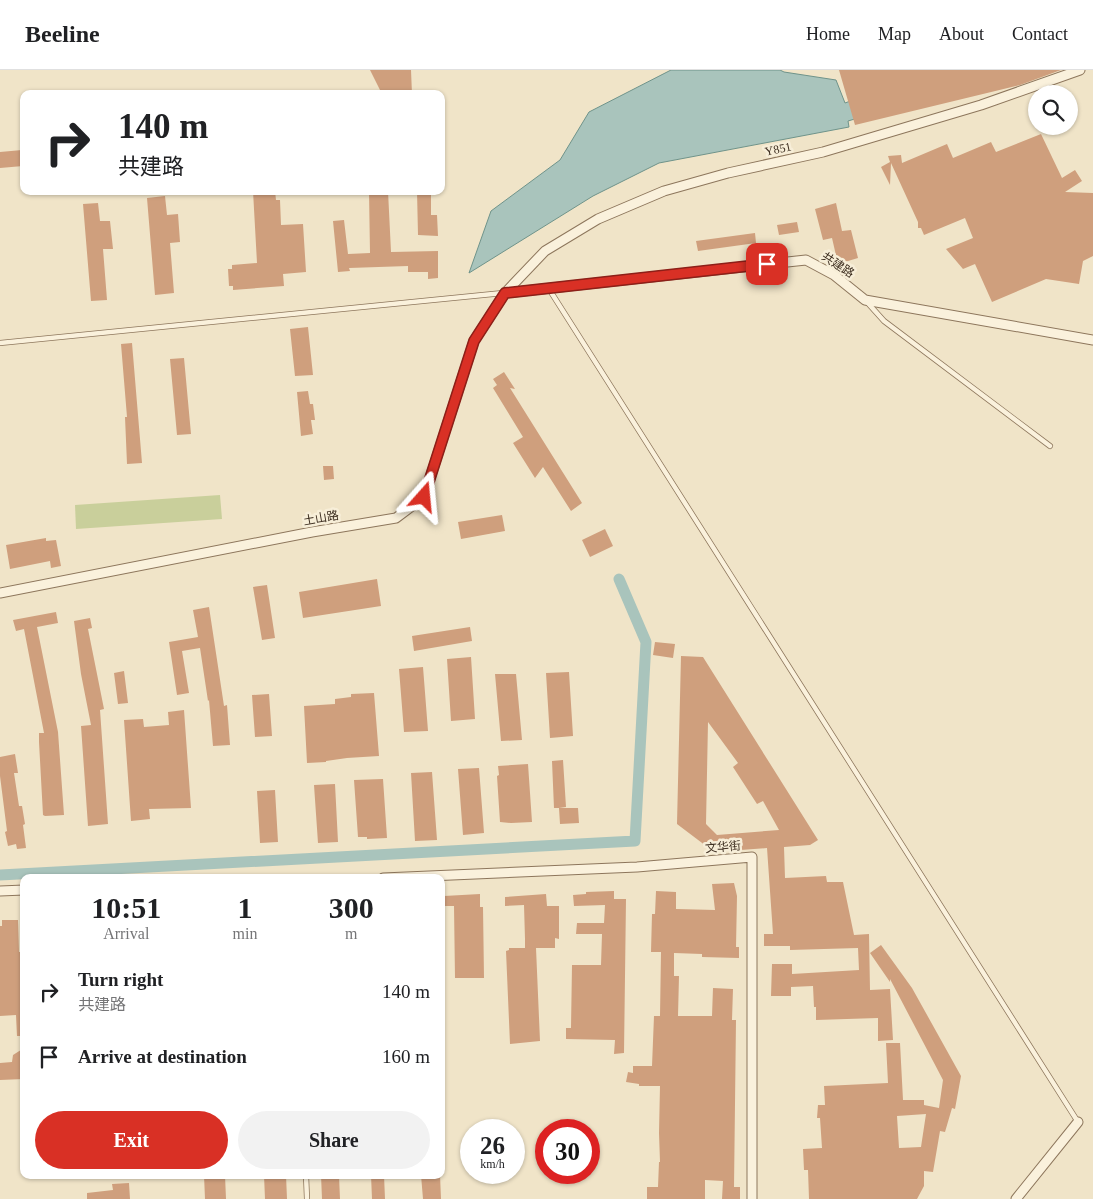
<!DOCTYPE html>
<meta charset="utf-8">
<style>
:root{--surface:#fff;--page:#f2f2f2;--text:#202124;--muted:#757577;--line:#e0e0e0;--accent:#d93025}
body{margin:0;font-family:"Times New Roman","Noto Sans SC",serif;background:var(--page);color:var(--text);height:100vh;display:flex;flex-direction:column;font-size:19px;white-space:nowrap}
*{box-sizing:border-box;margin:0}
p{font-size:16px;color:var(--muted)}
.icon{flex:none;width:28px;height:28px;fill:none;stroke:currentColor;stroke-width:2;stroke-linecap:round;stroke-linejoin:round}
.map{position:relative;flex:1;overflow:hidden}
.drawer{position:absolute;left:20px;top:804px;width:425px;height:305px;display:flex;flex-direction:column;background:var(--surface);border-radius:10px;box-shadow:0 1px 4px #0004}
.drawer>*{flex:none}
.banner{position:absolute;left:20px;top:20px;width:425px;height:105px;border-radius:10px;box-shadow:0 1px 4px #0004;background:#fff;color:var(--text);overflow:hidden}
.buttons{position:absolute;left:1028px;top:15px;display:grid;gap:10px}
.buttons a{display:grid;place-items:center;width:50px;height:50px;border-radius:50%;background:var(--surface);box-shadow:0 1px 4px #0004;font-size:25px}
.speed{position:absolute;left:460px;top:1049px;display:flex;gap:10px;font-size:25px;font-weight:700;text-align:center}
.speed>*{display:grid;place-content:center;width:65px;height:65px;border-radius:50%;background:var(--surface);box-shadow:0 1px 4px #0004;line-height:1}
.speed small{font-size:12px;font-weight:400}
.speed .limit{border:8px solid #d22;background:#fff;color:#111}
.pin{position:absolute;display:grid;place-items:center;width:42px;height:42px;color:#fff;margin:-21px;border-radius:10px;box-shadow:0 2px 8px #0006}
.me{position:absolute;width:55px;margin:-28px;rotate:18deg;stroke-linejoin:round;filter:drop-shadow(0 0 4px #0008)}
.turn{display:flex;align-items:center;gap:18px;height:105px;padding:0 15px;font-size:22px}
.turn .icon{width:65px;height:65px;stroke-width:2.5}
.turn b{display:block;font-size:35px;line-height:42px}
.eta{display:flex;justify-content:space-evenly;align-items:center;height:85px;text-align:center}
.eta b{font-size:30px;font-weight:700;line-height:35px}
.primary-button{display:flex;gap:10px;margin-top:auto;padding:10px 15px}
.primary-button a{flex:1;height:58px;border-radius:30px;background:var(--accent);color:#fff;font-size:20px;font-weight:700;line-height:58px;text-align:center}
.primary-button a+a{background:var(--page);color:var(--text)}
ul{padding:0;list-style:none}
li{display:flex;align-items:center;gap:15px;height:65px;padding:0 15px}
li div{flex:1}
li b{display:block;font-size:19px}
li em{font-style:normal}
header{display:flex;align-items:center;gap:30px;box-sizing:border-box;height:70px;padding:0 25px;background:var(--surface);border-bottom:1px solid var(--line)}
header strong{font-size:24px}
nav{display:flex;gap:28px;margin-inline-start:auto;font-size:18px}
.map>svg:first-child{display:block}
.green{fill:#c9cf9b}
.water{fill:#a9c4bc;stroke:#6f938a}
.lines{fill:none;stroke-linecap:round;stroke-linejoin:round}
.canal{stroke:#a9c4bc;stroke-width:11}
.building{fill:#cf9f7d;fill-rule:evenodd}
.service-casing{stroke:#8d765c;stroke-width:6}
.minor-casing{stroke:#8d765c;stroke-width:11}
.service{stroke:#faf1dc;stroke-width:4.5}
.minor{stroke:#faf1dc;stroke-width:9}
.route-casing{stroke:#8d1f18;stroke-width:12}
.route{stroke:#d93025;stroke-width:9}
.labels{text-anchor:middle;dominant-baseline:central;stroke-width:5;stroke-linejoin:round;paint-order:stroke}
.street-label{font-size:12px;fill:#3d2e20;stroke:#f7eed8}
</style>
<header>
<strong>Beeline</strong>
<nav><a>Home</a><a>Map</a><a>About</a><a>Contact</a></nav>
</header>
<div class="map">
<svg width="1093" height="1129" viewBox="0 0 1093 1129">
<rect width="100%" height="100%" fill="#f0e4c8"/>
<path class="green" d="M220 425 222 449 76 459 75 435Z"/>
<path class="water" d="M671 0H780L784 2 836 10 845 33 934 0 932 26 848 51 849 57 659 93 593 126 469 203 491 141 560 90 589 42Z"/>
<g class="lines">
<path class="canal" d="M0 805 635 771 646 572 619 509"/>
</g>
<path class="building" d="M370 0H411L412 24H382Z
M839 0H1061L1020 15 855 55Z
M1041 64 1062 108 1075 100 1082 111 1065 122 1093 123V186L1083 191 1079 214 1046 209 992 232 975 194 963 199 946 179 973 168 965 148 924 165 921 158H918V152L891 93 890 115 881 97 890 92 888 86 901 85 902 93 947 74 953 88 991 72 996 82Z
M22 80 23 96 0 98V82Z
M253 121H275L276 130H280L281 155 303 154 306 202 283 204 284 216 233 220V216H229L228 199H232V195L257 193Z
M369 121H388L391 182 438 181V208L428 209V202H408V196L349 198 350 201 338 202 333 151 344 150 348 184 370 183Z
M417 121H431V145H437L438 166 418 165Z
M165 126 167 145 178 144 180 172 170 173 174 223 155 225 147 128Z
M98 133 100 151H110L113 179H103L107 230 91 231 83 134Z
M836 133 842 161 851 160 858 188 838 194 832 168 823 170 815 139Z
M797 152 799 162 779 165 777 155Z
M755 163 756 173 698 181 696 171Z
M308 257 313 305 295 306 290 259Z
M132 273 142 393 127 394 125 347H127L121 274Z
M184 288 191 364 177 365 170 289Z
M504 302 515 319 510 318 582 433 571 441 543 397 535 408 513 373 523 367 493 318 497 315 493 309Z
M308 321 310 334H313L315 350H311L313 364 301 366 297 322Z
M323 396H333L334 409 324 410Z
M502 445 505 461 461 469 458 452Z
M605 459 613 476 590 487 582 470Z
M46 468V471L56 470 61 496 51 498 50 491 10 499 6 475Z
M377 509 381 536 303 548 299 522Z
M267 515 275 568 262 570 253 517Z
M209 537 224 636 227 635 230 675 213 676 209 630 208 631 200 578 182 581 189 623 177 625 169 572 198 567 193 540Z
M56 542 58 553 37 557 58 662 64 745 45 746 43 745 39 672V663H44L24 559 16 561 13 550Z
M90 548 92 558 88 559 104 639 100 640 108 754 88 756 81 656 91 655 81 604 74 551Z
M470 557 472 571 414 581 412 566Z
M655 572 675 574 673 588 653 585Z
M681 586 703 587 818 770 810 775 784 777 785 808 826 806 827 812H843L854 865 869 864 870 920 890 919 893 970 878 971V948L816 950V937H814L813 916 791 917V926H771L772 894H792V904L859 900 858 878 790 880V876H764V864H773L767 778 714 782 677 754ZM708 652 738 693 733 697 757 734 763 731 779 760 717 765 706 754Z
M471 587 475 649 451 651 447 589Z
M423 597 428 661 404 662 399 599Z
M124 601 128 633 118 634 114 603Z
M569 602 573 666 550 668 546 603Z
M495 604H516L522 670 501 671Z
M374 623 379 686 347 688 326 691V692L307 693 304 636 335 634V629L351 627V624Z
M269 624 272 666 255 667 252 625Z
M184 640 191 738 149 739 150 749 131 751 124 650 143 649 144 657 169 655 168 642Z
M15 684 18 703H14L19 736H22L25 754 23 755 26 778 17 779 16 774 8 776 5 762 7 761 0 706V687Z
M563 690 566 737 559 738H578L579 753 560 754 559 738H554L552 691Z
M528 694 532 752 511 753 500 752 497 706 499 705 498 696Z
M479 698 484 763 463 765 458 699Z
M432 702 437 770 415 771 411 703Z
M383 709 387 768 367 769V767H358L354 710Z
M335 714 338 772 318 773 314 715Z
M275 720 278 772 260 773 257 721Z
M734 813 737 826 736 877H739V888L702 887V884L674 883V906H679L678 946H712L713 918 733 919 732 950H736L734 1117H740V1129H722L723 1111 705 1110V1129H647V1117H658L659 1092H660L659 1063 660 1016H639V1014L626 1012 628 1002 633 1003V996H652L654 946H660L661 882H651L652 844H655L656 821 676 822V839L715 840 712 814Z
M614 821V829H626L624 983 614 984 615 970 566 969V958H571L572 895H601L602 864H576L577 853H604L605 835 574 836 573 825 586 824V822Z
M480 824V837H483L484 908H455L454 836H445L444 826Z
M546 824 547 836H559V869L555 868V878H536L540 971 510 974 506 881 509 880V878H525V869L524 835 505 836V827Z
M2 850H18L19 882H24V966H17L16 945 0 946V856H2Z
M881 875 912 918 961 1006 955 1039 952 1038 945 1062 940 1061 933 1102 924 1101V1116L917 1129H809L808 1100H804L803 1079 822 1078 820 1048H817L818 1035H825L824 1016 888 1013 886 973H900L903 1030H924V1035L939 1038 943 1010 890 909V912L870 883ZM926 1044 921 1077 899 1078 897 1046Z
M24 978V1009L0 1010V993L12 992 13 985Z
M204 1105H225L226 1129H205Z
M264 1105H286L287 1129H265Z
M321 1105H339L340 1129H322Z
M371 1105H384L385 1129H372Z
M421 1105H440L441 1129H423Z
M129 1113 130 1129H87V1123L113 1120 112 1114Z"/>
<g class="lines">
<defs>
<path id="service" d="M549 219 1078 1052
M866 231 884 251 1050 376
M0 273 503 223
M306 1105 307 1129"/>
<path id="minor" d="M505 223 806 190 834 205 865 230 1093 270
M0 523 312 462 396 448 424 427 474 271 505 223 545 181 598 149 664 121 728 103 823 82 981 35 1080 0
M383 808 637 797 752 787V1129
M0 821 24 820
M1016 1129 1078 1052"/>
</defs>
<use href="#service" class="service-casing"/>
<use href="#minor" class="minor-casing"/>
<use href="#service" class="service"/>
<use href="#minor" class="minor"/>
</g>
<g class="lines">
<defs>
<path id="route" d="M424 427 474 271 505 223 767 194"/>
</defs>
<use href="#route" class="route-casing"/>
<use href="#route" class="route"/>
</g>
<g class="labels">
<g class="street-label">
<text transform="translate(778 79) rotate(-12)">Y851</text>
<text transform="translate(838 195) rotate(33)">共建路</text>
<text transform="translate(321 448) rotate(-10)">土山路</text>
<text transform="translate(723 777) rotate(-5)">文华街</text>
</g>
</g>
</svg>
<div class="buttons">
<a><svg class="icon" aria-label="search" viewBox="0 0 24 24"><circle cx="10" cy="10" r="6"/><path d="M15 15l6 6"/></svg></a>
</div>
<div class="speed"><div>26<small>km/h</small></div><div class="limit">30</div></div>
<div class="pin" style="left:767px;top:194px;background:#d93025"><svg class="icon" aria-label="arrive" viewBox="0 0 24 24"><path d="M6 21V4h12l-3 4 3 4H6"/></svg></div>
<svg class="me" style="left:424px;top:427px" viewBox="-20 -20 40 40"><path d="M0-17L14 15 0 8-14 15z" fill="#d93025" stroke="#fff" stroke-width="4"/></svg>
<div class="banner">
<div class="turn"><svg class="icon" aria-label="right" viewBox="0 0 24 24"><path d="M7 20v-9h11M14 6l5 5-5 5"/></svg><div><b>140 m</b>共建路</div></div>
</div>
<section class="drawer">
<div class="eta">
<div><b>10:51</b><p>Arrival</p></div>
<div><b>1</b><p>min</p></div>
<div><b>300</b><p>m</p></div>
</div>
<ul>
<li><svg class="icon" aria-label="right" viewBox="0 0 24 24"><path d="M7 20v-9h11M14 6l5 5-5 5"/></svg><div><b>Turn right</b><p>共建路</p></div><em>140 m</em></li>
<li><svg class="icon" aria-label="arrive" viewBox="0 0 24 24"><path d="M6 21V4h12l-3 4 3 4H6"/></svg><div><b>Arrive at destination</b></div><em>160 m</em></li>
</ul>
<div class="primary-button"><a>Exit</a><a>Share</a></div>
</section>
</div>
